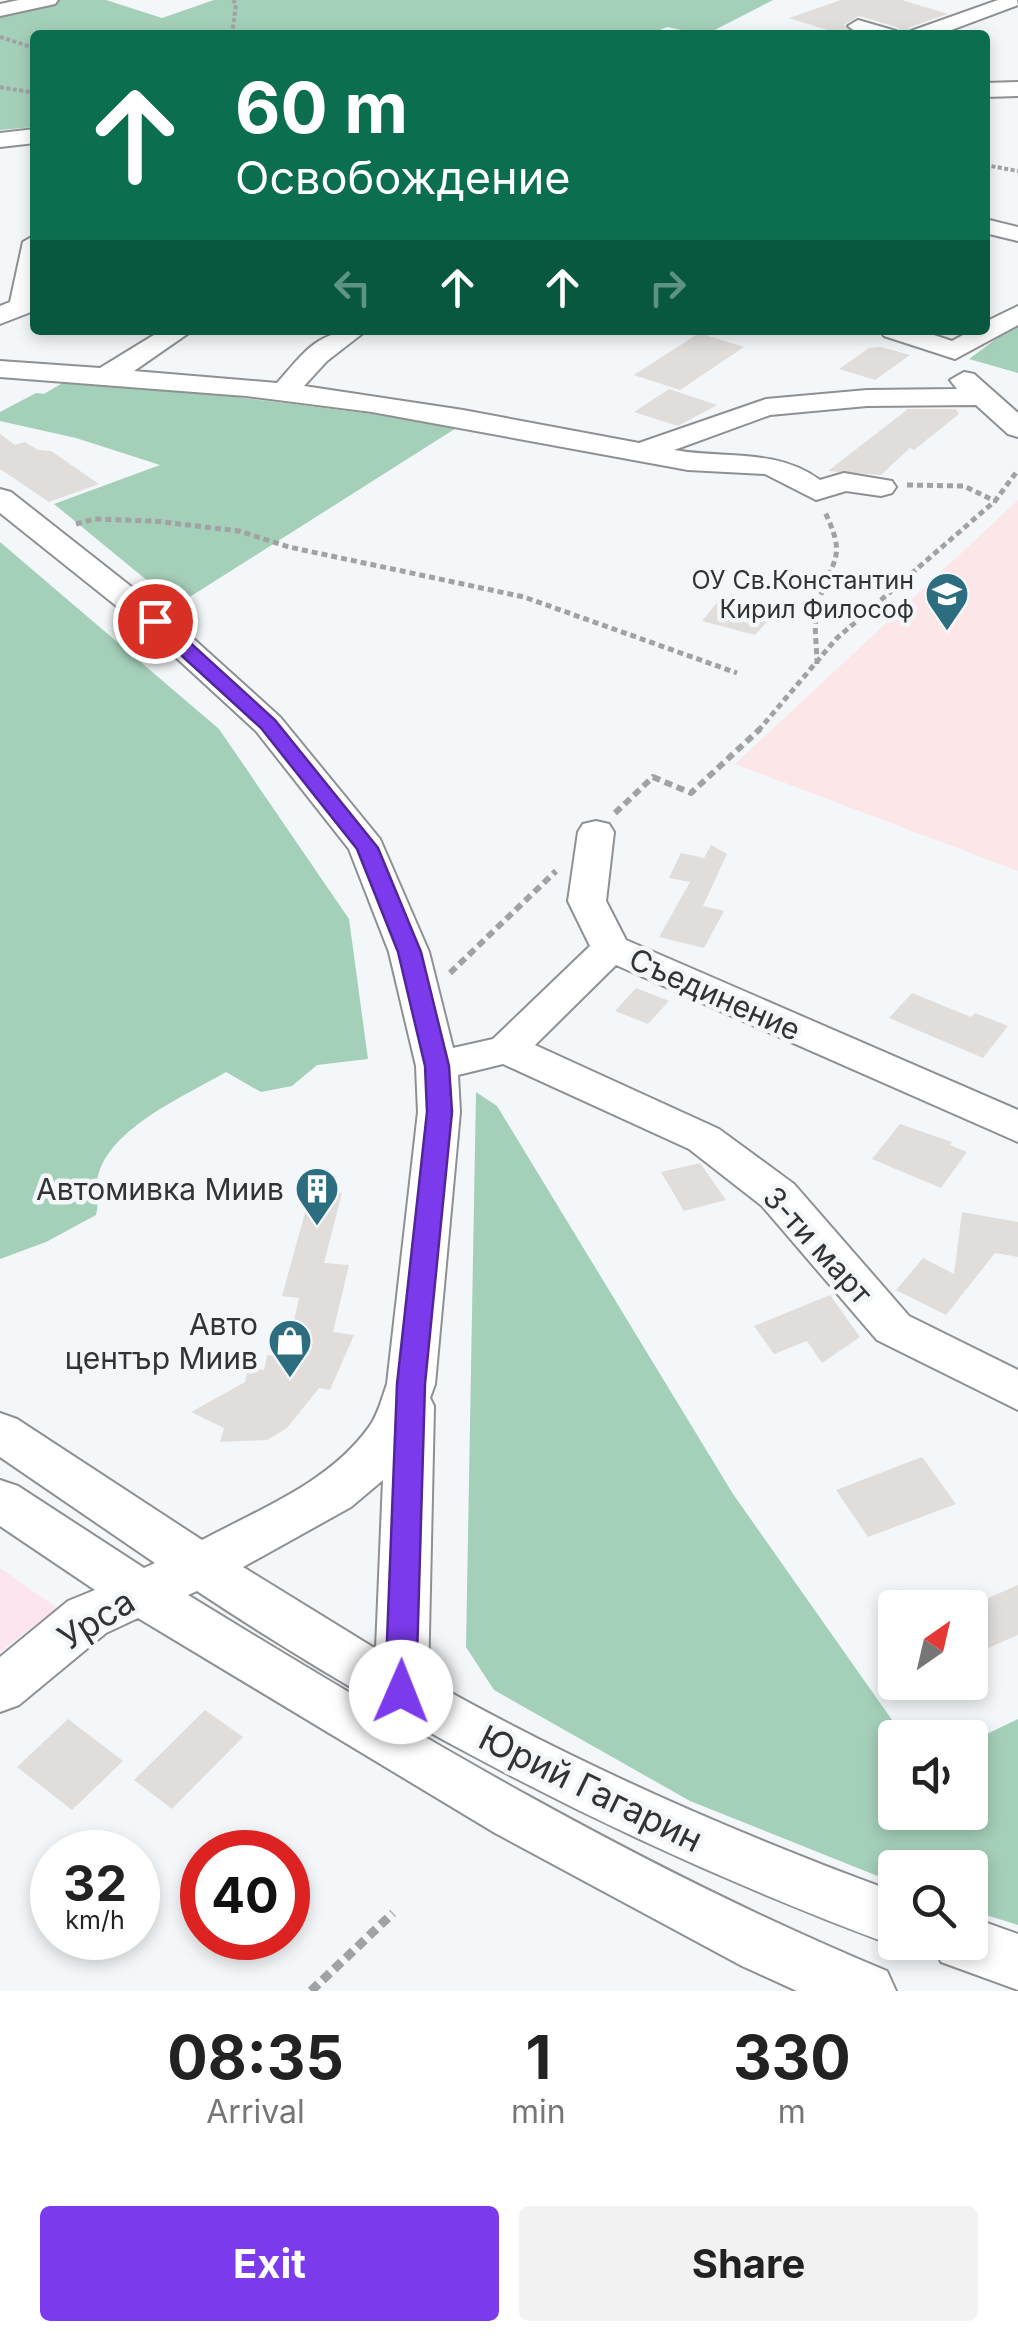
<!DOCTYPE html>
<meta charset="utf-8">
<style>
:root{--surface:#fff;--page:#f2f2f2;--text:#222;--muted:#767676;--accent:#7c3aed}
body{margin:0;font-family:Inter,sans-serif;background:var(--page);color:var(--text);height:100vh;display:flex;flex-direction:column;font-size:38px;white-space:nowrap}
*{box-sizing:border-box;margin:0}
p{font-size:32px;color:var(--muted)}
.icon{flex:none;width:55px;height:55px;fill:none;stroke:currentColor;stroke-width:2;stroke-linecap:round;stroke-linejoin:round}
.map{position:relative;height:1991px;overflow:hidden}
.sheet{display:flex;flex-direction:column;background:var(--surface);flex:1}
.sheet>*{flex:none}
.banner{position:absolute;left:30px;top:30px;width:960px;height:305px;border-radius:10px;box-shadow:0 5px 15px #0003;background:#0b6e4f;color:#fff;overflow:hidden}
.needle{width:65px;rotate:34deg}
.tools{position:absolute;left:878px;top:1590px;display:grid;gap:20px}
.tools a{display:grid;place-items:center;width:110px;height:110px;border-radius:10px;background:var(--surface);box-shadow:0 5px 15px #0003;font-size:50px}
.speed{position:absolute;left:30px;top:1830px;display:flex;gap:20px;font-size:50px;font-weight:700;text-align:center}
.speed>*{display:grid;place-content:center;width:130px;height:130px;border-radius:50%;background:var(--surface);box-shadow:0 5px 15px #0003;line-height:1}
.speed small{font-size:25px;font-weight:400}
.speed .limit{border:15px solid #d22;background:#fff;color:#111}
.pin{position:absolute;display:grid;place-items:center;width:85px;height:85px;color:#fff;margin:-42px;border:5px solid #fff;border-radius:50%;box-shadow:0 2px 10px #0007}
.me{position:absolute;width:110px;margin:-55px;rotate:1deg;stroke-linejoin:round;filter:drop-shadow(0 0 8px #0008)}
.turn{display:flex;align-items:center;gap:35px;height:210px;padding:0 40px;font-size:45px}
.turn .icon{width:130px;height:130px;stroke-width:2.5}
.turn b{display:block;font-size:70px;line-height:85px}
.lanes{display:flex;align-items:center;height:95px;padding:0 40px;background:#0003;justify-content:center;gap:50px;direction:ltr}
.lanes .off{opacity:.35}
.eta{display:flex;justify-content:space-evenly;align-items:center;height:170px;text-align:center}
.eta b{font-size:60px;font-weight:700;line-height:70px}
.primary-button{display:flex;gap:20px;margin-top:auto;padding:20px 40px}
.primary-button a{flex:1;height:115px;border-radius:10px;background:var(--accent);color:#fff;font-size:40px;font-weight:700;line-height:115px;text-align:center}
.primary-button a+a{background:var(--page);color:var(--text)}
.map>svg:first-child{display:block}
.industrial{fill:#fce5f1}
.education{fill:#fce6e7}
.green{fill:#a4cfb9}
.building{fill:#e0dddb}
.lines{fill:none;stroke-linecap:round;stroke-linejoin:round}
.minor-casing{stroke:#8e9093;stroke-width:4}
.path-far3{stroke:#a0a2a3;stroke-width:4;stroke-dasharray:4 2.5;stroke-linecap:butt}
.path-far2{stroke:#a0a2a3;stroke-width:5;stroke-dasharray:6 4;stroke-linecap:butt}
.path-far1{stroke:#a0a2a3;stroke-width:6;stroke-dasharray:8 5;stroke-linecap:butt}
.path{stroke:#a0a2a3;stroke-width:9;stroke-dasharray:10 6;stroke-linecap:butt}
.minor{fill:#fff;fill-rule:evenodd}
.route{fill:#7c3aed;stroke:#51269a;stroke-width:2.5}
.labels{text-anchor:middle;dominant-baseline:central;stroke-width:9;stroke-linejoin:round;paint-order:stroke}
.far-poi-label{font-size:25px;fill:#323334;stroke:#f4f7f9;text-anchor:end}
.street-label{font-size:30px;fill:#323334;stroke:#f4f7f9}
.poi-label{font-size:30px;fill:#323334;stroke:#f4f7f9;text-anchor:end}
.near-street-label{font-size:35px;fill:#323334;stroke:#f4f7f9}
</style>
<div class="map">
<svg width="1018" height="1991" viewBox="0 0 1018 1991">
<rect width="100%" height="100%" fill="#f4f7f9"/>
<path class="industrial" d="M0 1568 57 1608 0 1652Z"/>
<path class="education" d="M1018 500V871L735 764Z"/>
<path class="green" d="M60 0H106L162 18 214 0H773L705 35 667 27 647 35H35V127L0 130V12Z
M1018 323V373L969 359Z
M64 382 213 394 461 425 177 605 54 504 160 465 76 438 0 421V412L36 393 44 394Z
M0 542 219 729 349 919 368 1059 317 1065 292 1086 261 1092 226 1072C185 1096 102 1131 97 1183 96 1194 99 1203 96 1215L46 1242 0 1259Z
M476 1092 497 1106 733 1494 904 1737 895 1738V1812H970V1742L1018 1719V1925L970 1910V1868H895V1883L690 1801 494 1690 466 1647Z"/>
<path class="building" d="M841 0H902L948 14 910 27 904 35 897 27 859 16 844 25 856 35H843L789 18Z
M699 333 744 347 680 390 634 375Z
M881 347 910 355 875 380 839 369 869 348Z
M669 389 717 405 678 426 634 412Z
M908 409H956L959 414 914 450 910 448 881 475 828 471Z
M0 434 15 445 25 442 38 450 51 451 99 484 49 502 0 469Z
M719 600 774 614 755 635 702 621Z
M711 845 727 854 703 906 724 911 704 948 659 937 690 882 669 878 681 853 704 858Z
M636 988 669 1001 648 1024 615 1011Z
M912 993 971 1017 975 1013 1008 1026 983 1058 889 1018Z
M900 1124 952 1142 950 1145 967 1152 941 1188 872 1159Z
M700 1163 726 1200 684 1211 661 1172Z
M311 1191 342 1193 324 1263 349 1265 333 1332 354 1335 330 1390 319 1388 287 1428 267 1440 220 1442 224 1428 191 1412 245 1382 248 1368 264 1370 267 1355 286 1357 299 1298 282 1296Z
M962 1212 1018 1222V1257L995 1253 946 1315 896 1290 923 1258 954 1274Z
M830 1295 860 1337 822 1363 807 1341 774 1354 754 1326Z
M922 1457 956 1504 868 1537 836 1490Z
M1018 1585V1635L970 1656V1606Z
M205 1710 243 1737 172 1809 134 1780Z
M68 1719 123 1761 72 1810 17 1767Z"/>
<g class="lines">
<defs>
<path id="minor" d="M19 0H58L55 4 0 16V4Z
M998 0H1017L1018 5 938 35H908L911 31Z
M858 20 896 31 899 35C882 35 861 38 848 26Z
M1018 82V96L985 97V83Z
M35 129V143L0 147V133Z
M985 219 1018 227V241L985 233Z
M35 235V306L31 312 0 324V306L10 302 23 242Z
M1018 306V325L955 359 884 336 880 330H919L952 341 972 330H985V322Z
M162 330H193L134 371 277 383C308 348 318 330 367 330L327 361 304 386 463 410 639 443 766 399 867 390 957 389 950 380 964 372 974 374 1018 413V437L1008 434 976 405 867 406 770 415 674 450C725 459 776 448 820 480L844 473 892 481 896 487 892 493 881 496 846 491 816 500 765 474 688 470 372 412 246 396 0 377V361L100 368Z
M0 489 11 492 166 614 280 717 380 839 429 952 453 1048 493 1039 590 946 568 901 578 832 583 824 596 821 609 824 614 832 606 901 626 940 1018 1110V1142L616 965 535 1045 719 1129 794 1184 909 1316 1018 1370V1410L877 1340 762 1206 689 1149 503 1064 458 1075 460 1112 435 1384 430 1398 434 1406 428 1680C577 1764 734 1833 895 1892V1942H905L895 1946C648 1854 417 1737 197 1591L188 1595C413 1733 643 1870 887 1971L896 1991H797L742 1966 495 1833 138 1618 106 1633 19 1705 0 1712V1657L68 1601 95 1590 0 1526V1480L18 1486 144 1568 155 1563 0 1457V1413L17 1419 202 1540C260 1509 330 1482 369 1427 378 1415 382 1398 387 1384L418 1112 416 1066 389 952 349 849 256 731 144 628 0 513ZM383 1480 376 1649 243 1567 351 1507Z
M970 1917 1018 1934V1990L941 1962 933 1942H970Z"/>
</defs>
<use href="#minor" class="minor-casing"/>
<path class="path-far3" d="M232 35 236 4 233 0
M0 37 35 48
M0 87 35 93
M985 165 1018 171"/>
<path class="path-far2" d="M907 485 964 486 995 501
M76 524 94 519 154 521 239 531 289 547 524 597 737 673
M817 664C817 645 812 618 819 600 834 556 847 558 824 510
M758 731 836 639 995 501 1018 470"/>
<path class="path-far1" d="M615 813 653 777 691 793 760 729
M450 973 556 871"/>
<path class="path" d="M311 1991 393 1913"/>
<use href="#minor" class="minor"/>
</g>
<path class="route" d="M155 615 162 617 275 720 378 848 421 952 449 1066 452 1112 425 1384 416 1692 412 1701 401 1705 390 1701 385 1692 397 1384 427 1112 425 1066 398 952 357 849 261 728 148 625 146 621Z"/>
<defs>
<symbol id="school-pin" viewBox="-11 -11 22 30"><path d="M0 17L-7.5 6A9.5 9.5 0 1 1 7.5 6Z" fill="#2c6d80" stroke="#f4f7f9"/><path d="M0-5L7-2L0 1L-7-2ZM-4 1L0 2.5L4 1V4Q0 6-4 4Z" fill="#fff"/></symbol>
<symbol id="building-pin" viewBox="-11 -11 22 30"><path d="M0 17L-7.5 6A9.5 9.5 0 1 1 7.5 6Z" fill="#2c6d80" stroke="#f4f7f9"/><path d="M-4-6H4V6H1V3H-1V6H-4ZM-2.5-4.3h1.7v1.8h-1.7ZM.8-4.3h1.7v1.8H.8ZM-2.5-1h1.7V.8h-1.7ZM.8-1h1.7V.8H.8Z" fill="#fff"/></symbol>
<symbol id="shop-pin" viewBox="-11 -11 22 30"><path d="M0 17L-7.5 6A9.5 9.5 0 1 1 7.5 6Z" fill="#2c6d80" stroke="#f4f7f9"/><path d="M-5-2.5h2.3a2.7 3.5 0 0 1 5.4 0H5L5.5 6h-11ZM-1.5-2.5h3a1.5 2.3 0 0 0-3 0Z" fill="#fff"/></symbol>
</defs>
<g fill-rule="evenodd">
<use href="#school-pin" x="922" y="569" width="50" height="68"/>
<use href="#building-pin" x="292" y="1164" width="50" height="68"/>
<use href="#shop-pin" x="265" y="1316" width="50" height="68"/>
</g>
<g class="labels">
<g class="far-poi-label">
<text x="914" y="580">ОУ Св.Константин<tspan x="914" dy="29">Кирил Философ</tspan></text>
</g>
<g class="street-label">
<text transform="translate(715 994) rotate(24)">Съединение</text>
<text transform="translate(818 1245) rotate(48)">3-ти март</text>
</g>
<g class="poi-label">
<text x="284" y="1189">Автомивка Миив</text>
<text x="258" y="1324">Авто<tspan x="258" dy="34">център Миив</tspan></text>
</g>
<g class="near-street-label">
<text transform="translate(96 1619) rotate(-32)">Урса</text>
<text transform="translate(591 1788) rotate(26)">Юрий Гагарин</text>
</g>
</g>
</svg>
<div class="tools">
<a><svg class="needle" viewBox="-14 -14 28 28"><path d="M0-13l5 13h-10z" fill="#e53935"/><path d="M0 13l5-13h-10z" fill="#767676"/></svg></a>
<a><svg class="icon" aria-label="sound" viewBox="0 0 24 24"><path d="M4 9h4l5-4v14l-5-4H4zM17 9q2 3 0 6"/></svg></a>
<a><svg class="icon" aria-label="search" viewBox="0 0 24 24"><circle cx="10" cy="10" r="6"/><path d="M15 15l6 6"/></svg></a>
</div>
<div class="speed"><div>32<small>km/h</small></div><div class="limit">40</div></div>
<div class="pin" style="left:155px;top:621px;background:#d93025"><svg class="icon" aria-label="arrive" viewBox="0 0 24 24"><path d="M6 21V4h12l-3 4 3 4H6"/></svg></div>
<svg class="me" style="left:401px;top:1692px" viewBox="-20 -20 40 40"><circle r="19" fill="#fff"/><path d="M0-13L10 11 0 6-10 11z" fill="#7c3aed"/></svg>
<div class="banner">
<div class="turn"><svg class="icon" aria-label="ahead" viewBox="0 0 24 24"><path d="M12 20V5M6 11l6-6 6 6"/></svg><div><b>60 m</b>Освобождение</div></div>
<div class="lanes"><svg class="icon off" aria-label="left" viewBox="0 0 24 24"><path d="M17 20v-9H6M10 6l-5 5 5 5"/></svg><svg class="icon" aria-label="ahead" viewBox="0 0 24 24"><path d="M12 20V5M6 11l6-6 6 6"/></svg><svg class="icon" aria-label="ahead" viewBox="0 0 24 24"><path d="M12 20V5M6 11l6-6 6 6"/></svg><svg class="icon off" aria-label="right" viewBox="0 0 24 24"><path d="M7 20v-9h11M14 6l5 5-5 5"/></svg></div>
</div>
</div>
<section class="sheet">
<div class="eta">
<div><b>08:35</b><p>Arrival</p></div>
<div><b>1</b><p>min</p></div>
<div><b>330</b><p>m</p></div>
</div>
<div class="primary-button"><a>Exit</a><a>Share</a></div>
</section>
